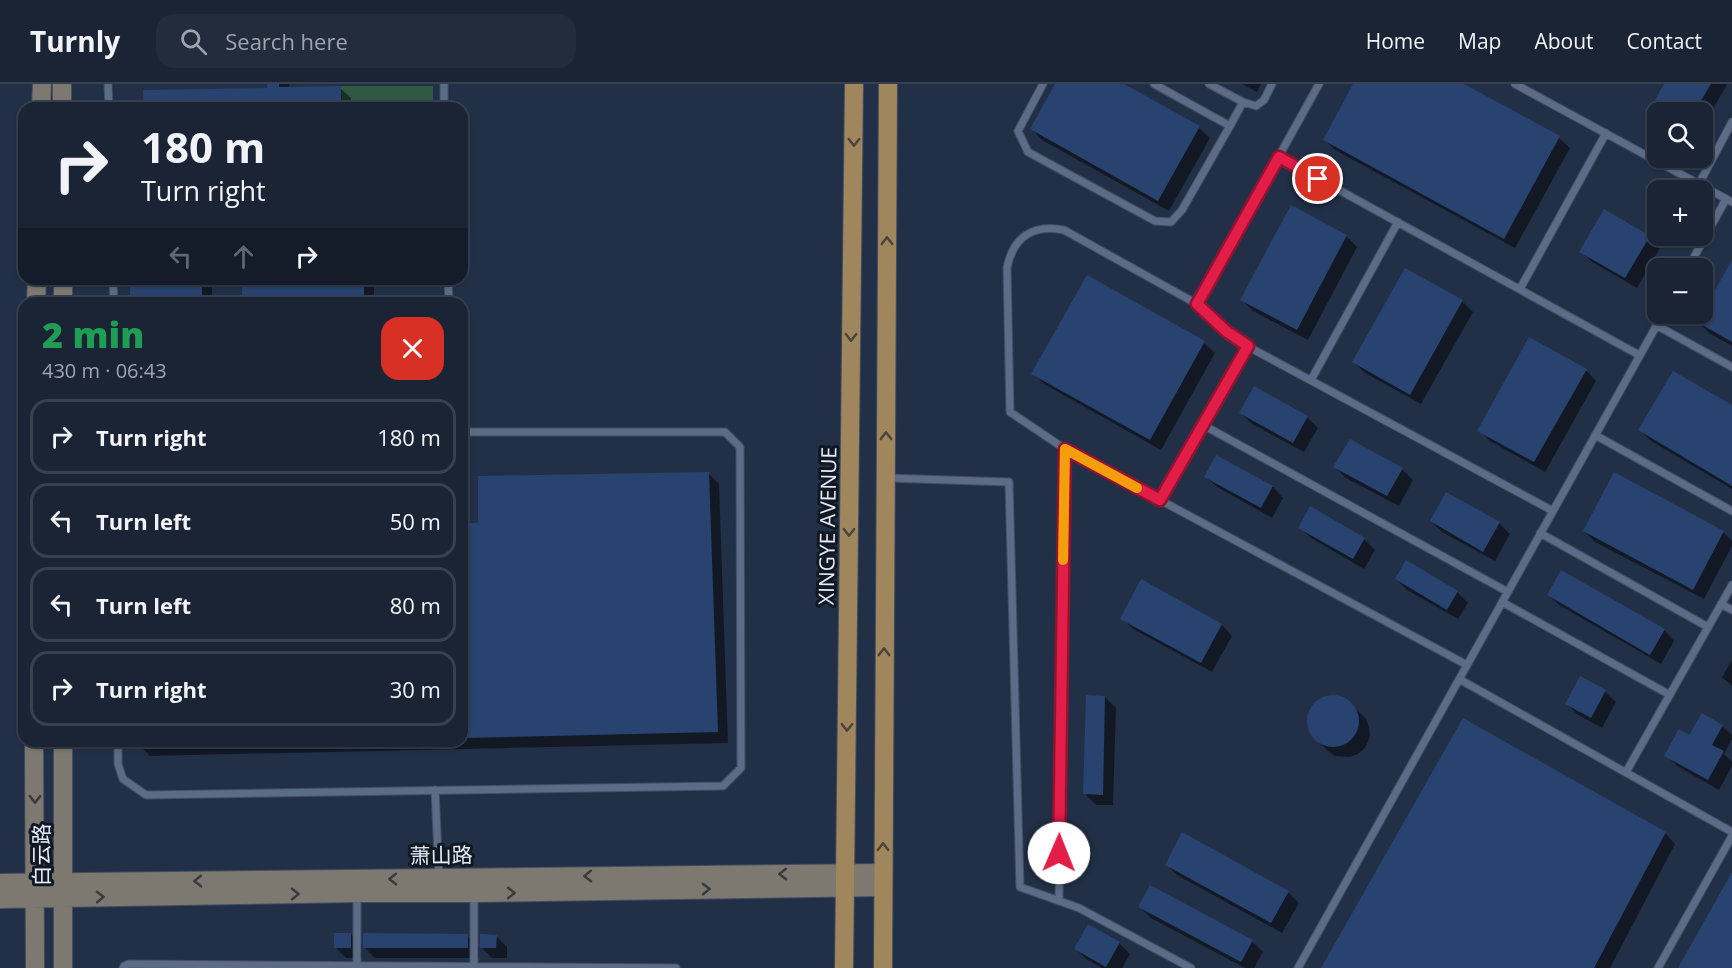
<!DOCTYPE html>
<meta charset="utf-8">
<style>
:root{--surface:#1a2435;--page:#232c3d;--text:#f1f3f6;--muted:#9fa4ad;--line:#384150}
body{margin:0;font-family:"Open Sans","Noto Sans SC",sans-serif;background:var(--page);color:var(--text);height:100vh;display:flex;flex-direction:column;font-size:22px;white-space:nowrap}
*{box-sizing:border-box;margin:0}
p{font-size:20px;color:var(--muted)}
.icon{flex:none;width:33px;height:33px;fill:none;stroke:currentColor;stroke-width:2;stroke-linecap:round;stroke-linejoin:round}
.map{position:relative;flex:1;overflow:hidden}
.sheet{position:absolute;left:18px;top:213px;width:450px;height:450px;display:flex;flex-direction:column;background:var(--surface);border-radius:18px;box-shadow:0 2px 4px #0004,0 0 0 2px var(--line)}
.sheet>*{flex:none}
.hud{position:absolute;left:18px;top:18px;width:450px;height:183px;border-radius:18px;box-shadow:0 2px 4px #0004,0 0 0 2px var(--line);background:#1a2435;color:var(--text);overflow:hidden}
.controls{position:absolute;left:1647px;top:18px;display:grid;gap:12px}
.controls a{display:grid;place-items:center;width:66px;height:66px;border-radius:12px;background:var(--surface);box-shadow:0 2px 4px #0004,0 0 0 2px var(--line);font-size:30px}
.pin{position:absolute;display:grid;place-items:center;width:51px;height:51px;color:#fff;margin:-26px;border:3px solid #fff;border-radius:50%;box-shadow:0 2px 6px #0007}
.me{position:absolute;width:66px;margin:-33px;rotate:1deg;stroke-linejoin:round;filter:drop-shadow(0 0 4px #0008)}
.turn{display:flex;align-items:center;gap:21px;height:126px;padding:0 24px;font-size:27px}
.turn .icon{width:78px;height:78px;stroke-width:2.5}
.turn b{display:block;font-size:42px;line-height:51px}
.lanes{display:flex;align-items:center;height:57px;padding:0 24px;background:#0003;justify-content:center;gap:30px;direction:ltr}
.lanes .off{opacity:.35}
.round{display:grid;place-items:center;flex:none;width:63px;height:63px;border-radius:18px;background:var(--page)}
.head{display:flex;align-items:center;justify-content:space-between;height:102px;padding:0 24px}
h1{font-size:36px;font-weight:800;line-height:45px;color:#1e9e55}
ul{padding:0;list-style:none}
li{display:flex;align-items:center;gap:18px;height:75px;margin:0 12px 9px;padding:0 12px;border:3px solid var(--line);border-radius:18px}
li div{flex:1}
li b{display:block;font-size:22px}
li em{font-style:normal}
header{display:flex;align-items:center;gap:36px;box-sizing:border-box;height:84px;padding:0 30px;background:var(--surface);border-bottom:2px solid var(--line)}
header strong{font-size:28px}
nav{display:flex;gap:33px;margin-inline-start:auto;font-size:21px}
.search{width:420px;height:54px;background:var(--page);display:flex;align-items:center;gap:15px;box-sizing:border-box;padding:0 21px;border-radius:18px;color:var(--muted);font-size:22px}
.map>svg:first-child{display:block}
.green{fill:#315840}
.shadow{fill:#0007}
.building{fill:#28436f}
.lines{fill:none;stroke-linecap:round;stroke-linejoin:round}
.lane-casing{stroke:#434e62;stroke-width:9}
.secondary-casing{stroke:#434e62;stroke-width:20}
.primary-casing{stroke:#434e62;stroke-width:20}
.lane{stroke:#5c6c86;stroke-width:7}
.secondary{stroke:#7d7971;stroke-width:18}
.primary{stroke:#9f865d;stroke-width:18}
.oneway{stroke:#4a443a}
.oneway2{stroke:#373a3e}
.route-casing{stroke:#92132f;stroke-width:15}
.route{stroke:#e11d48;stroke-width:10}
.slow{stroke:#f59e0b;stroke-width:10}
.labels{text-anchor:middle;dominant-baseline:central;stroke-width:6;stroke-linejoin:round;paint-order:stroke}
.street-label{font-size:21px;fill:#e3ecfb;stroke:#121822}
</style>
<header>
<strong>Turnly</strong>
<div class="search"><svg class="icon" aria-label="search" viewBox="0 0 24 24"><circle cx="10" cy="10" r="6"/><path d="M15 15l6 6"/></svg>Search here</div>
<nav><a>Home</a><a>Map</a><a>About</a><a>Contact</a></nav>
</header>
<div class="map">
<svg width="1732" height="884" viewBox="0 0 1732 884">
<rect width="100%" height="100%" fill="#223047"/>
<path class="green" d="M341 2H433V24H342Z"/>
<path class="shadow" d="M268 0H289V5L340 4 351 14V24H145L269 5Z
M1057 0H1121L1199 44 1210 54 1169 127 1042 56 1032 45Z
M1242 0H1261L1257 8Z
M1355 0H1460L1559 54 1570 64 1515 164 1335 66 1325 56Z
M1666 0H1726L1727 1 1702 43V28H1679L1667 22V25L1673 28H1671L1657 16Z
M1346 152 1357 163 1308 256 1253 227 1242 216Z
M1649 153 1660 164 1637 204 1592 178 1581 167Z
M1732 179V262L1709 249 1699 238Z
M1088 193 1204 259 1215 269 1161 366 1044 300 1033 289Z
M131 195H212V219H131Z
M243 195H374V219H243Z
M1462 217 1473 228 1421 320 1365 289 1354 278Z
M1586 286 1596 297 1545 388 1490 357 1479 346Z
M1732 323V405L1651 357 1640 346Z
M1241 329 1307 333 1318 344 1304 368 1252 340Z
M1217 373 1273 403 1283 414 1272 434 1217 403 1206 393Z
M1335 383 1402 385 1413 396 1399 422 1346 394Z
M708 389 719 400 728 659 150 672 139 661V657H462V441L479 440Z
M1447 410 1499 439 1510 450 1495 477 1442 448 1431 437Z
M1300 444 1364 455 1375 466 1364 485 1311 454Z
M1584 447 1723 448 1732 457V462L1704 515 1595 458Z
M1396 495 1457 508 1468 519 1458 535 1407 506Z
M1548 511 1664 546 1674 557 1661 580 1559 521Z
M1122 534 1222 541 1232 552 1212 588 1133 545Z
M1732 576V602L1722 593Z
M1605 608 1616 618 1602 644 1578 631 1567 620Z
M1332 612 1340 613 1348 617 1366 635 1369 643 1370 651 1368 658 1364 665 1358 670 1350 673 1335 672 1328 667 1316 656 1308 642V633L1310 625 1316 618 1323 614Z
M1105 613 1116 624 1113 721H1096L1085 710Z
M1722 642 1732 651V655L1724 670 1732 678V682L1719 706 1677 682 1666 671 1690 653Z
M1665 749 1675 760 1610 884H1323Z
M1166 780 1288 808 1299 819 1282 849 1177 791Z
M1140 823 1252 857 1263 868 1254 884H1245L1151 834Z
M351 850 362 861V874H346L335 863Z
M468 852 479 863V874H375L364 863Z
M496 852 507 863V874H492L481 863Z
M1119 859 1130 870 1122 884H1102L1086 875 1075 864Z"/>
<path class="building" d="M267 0H279V3L341 2V24H144L143 6 267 4Z
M1055 0H1124L1200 42 1158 117 1030 45Z
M1353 0H1464L1560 52 1504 155 1323 56Z
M1664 0H1711L1694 28H1676L1655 16Z
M1291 121 1347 151 1297 246 1240 216Z
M1604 125 1650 152 1625 194 1579 168Z
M1732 176V258L1697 238Z
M1405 184 1463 216 1410 311 1352 278Z
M1087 191 1205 257 1150 356 1031 290Z
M130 195H202V219H130Z
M242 195H364V219H242Z
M1529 253 1587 285 1534 378 1477 347Z
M1673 287 1732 321V402L1638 346Z
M1254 302 1308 332 1293 359 1239 329Z
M1350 355 1403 384 1387 412 1333 383Z
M1216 371 1273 402 1261 424 1204 393Z
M709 388 718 648 462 654V439H478V392Z
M1614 388 1724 447 1693 506 1583 447Z
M1446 408 1500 438 1483 468 1430 437Z
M1310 422 1365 454 1353 475 1298 444Z
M1406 476 1458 507 1447 526 1395 495Z
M1561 486 1665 545 1650 571 1547 511Z
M1141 495 1222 540 1201 579 1120 535Z
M1580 592 1606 606 1591 634 1565 620Z
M1307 637a26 26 0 1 1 52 0a26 26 0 1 1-52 0Z
M1086 611 1105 612 1103 711 1083 710Z
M1702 629 1723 641 1712 661 1724 667 1708 696 1664 672 1679 645 1689 651Z
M1463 634 1666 748 1594 884H1321Z
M1182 748 1289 807 1271 839 1165 781Z
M1732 788V884H1678Z
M1150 801 1253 856 1241 878 1138 823Z
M1088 840 1120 858 1106 883 1074 865Z
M334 849H351V864H334Z
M363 849 468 850V864H363Z
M480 850 497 851 496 864H480Z"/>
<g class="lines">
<defs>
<path id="lane" d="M108 0 109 24
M444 0V24
M1043 0 1018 47 1028 68 1155 137 1171 138 1182 126 1230 42 1154 0
M1209 0 1243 18 1256 22 1264 16 1272 0
M1515 0 1732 118
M1230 42 1243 18
M1279 73 1639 271
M1699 100 1732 38
M1688 184 1726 115
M113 195 114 219
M448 195 449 219
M1520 205 1606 49
M1197 220 1226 247 1247 262 1553 427
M1656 241 1732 283
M1311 296 1398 138
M1203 341 1508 508
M1595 351 1732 427
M1065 365 1010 328 1007 184C1013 153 1033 140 1064 146L1197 220 1319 0
M887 394 1009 398 1020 803 1079 824 1191 884
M1160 416 1247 262
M1540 449 1708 543
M1502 518 1670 611
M1721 520 1732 526
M1459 595 1732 748
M118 657V680L123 695 146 711 723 702 741 684 740 363 725 348H462
M1626 688 1732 501
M435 706 439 792
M357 809V884
M1059 817 1065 365 1467 581
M123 884 124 882 129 880 676 884
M474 884V809
M1298 884 1663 230
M1658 884 1732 752"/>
<path id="secondary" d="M62 0V24
M41 24 42 0
M63 195V219
M36 219 37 195
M34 657 35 884
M0 799 883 789
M0 815 357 809H474L883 803
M63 884V657"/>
<path id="primary" d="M844 884 854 0
M883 884 888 0"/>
</defs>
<use href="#lane" class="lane-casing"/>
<use href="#secondary" class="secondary-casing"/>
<use href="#primary" class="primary-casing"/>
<use href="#lane" class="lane"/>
<use href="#secondary" class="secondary"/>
<use href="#primary" class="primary"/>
</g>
<defs><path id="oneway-chevron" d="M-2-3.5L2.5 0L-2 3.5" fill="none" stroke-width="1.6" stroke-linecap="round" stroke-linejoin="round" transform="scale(1.5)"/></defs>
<g class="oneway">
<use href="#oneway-chevron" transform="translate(854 58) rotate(91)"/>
<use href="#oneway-chevron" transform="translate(887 157) rotate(-90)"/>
<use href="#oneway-chevron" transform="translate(851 253) rotate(91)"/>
<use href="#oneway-chevron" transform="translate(886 352) rotate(-90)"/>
<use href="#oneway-chevron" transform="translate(849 448) rotate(91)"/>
<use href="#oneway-chevron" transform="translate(884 568) rotate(-90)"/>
<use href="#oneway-chevron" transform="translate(847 643) rotate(91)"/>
<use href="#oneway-chevron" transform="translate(883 763) rotate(-90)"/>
</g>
<g class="oneway2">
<use href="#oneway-chevron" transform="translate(35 715) rotate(90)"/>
<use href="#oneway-chevron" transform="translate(783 790) rotate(179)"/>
<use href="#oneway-chevron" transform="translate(588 792) rotate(179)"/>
<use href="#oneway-chevron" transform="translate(393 795) rotate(179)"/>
<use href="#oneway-chevron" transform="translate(198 797) rotate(179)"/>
<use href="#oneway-chevron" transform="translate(706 805) rotate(-1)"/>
<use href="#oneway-chevron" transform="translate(511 809) rotate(-1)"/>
<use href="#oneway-chevron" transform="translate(295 810) rotate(-1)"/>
<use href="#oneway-chevron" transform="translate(100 813) rotate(-1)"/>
</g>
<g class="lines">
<defs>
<path id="route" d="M1059 769 1065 365 1160 416 1248 262 1226 247 1197 220 1279 73 1318 95"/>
</defs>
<use href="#route" class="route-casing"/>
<use href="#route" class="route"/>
<path class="slow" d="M1063 476 1065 365 1137 404"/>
</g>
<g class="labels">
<g class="street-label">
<text transform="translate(827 442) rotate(-89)">XINGYE AVENUE</text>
<text transform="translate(41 771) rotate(-90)">白云路</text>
<text transform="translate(441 771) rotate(-1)">萧山路</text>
</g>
</g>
</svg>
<div class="controls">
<a><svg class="icon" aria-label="search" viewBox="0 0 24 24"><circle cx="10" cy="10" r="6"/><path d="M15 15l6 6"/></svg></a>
<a>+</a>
<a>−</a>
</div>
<div class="pin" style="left:1318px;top:95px;background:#d93025"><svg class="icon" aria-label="arrive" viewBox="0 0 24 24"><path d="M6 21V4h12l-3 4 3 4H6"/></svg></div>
<svg class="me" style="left:1059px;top:769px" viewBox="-20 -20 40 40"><circle r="19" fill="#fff"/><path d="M0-13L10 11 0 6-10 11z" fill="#e11d48"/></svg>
<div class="hud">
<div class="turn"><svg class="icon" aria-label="right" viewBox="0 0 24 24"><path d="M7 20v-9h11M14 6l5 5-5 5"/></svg><div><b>180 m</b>Turn right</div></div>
<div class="lanes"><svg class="icon off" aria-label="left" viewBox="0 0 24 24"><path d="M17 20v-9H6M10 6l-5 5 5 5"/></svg><svg class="icon off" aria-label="ahead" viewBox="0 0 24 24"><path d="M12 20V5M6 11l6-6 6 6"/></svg><svg class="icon" aria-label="right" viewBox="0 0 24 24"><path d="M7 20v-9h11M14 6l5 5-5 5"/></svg></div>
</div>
<section class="sheet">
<div class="head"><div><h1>2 min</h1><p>430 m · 06:43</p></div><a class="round" style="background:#d93025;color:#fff"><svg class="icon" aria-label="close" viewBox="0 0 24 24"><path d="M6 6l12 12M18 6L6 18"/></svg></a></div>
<ul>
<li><svg class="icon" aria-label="right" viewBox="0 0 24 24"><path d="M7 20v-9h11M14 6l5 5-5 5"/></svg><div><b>Turn right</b></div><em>180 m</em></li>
<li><svg class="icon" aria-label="left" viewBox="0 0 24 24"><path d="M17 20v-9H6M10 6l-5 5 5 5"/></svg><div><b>Turn left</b></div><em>50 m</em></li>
<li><svg class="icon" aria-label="left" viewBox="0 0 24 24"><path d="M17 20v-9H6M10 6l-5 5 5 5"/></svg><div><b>Turn left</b></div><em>80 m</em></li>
<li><svg class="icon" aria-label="right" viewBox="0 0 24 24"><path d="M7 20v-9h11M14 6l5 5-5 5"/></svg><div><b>Turn right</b></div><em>30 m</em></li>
</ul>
</section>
</div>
